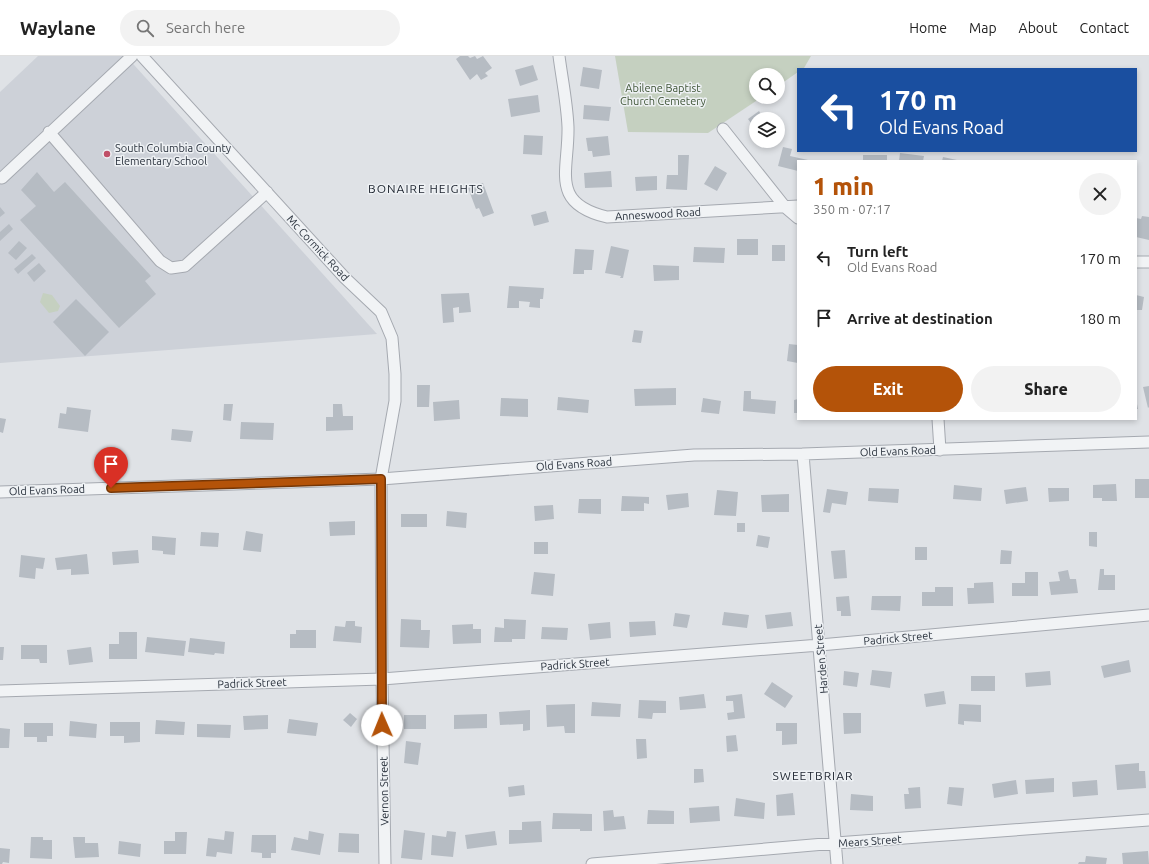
<!DOCTYPE html>
<meta charset="utf-8">
<style>
:root{--surface:#fff;--page:#f2f2f2;--text:#222;--muted:#767676;--line:#e0e0e0;--accent:#b45309}
body{margin:0;font-family:Ubuntu,sans-serif;background:var(--page);color:var(--text);height:100vh;display:flex;flex-direction:column;font-size:15px;white-space:nowrap}
*{box-sizing:border-box;margin:0}
p{font-size:13px;color:var(--muted)}
.icon{flex:none;width:22px;height:22px;fill:none;stroke:currentColor;stroke-width:2;stroke-linecap:round;stroke-linejoin:round}
.map{position:relative;flex:1;overflow:hidden}
.sheet{position:absolute;left:797px;top:104px;width:340px;height:260px;display:flex;flex-direction:column;background:var(--surface);border-radius:0px;box-shadow:0 2px 6px #0003}
.sheet>*{flex:none}
.guide{position:absolute;left:797px;top:12px;width:340px;height:84px;border-radius:0px;box-shadow:0 2px 6px #0003;background:#1a4fa0;color:#fff;overflow:hidden}
.fabs{position:absolute;left:749px;top:12px;display:grid;gap:8px}
.fabs a{display:grid;place-items:center;width:36px;height:36px;border-radius:50%;background:var(--surface);box-shadow:0 2px 6px #0003;font-size:20px}
.pin{position:absolute;display:grid;place-items:center;width:34px;height:34px;color:#fff;margin:-41px -17px;border-radius:50% 50% 50% 0;rotate:-45deg;box-shadow:0 0 4px #0007}
.pin .icon{rotate:45deg}
.me{position:absolute;width:44px;margin:-22px;rotate:359deg;stroke-linejoin:round;filter:drop-shadow(0 0 3px #0008)}
.turn{display:flex;align-items:center;gap:14px;height:84px;padding:0 16px;font-size:18px}
.turn .icon{width:52px;height:52px;stroke-width:2.5}
.turn b{display:block;font-size:28px;line-height:34px}
.round{display:grid;place-items:center;flex:none;width:42px;height:42px;border-radius:21px;background:var(--page)}
.summary{display:flex;align-items:center;justify-content:space-between;height:68px;padding:0 16px}
h1{font-size:24px;font-weight:800;line-height:30px;color:var(--accent)}
.primary-button{display:flex;gap:8px;margin-top:auto;padding:8px 16px}
.primary-button a{flex:1;height:46px;border-radius:24px;background:var(--accent);color:#fff;font-size:16px;font-weight:800;line-height:46px;text-align:center}
.primary-button a+a{background:var(--page);color:var(--text)}
ul{padding:0;list-style:none}
li{display:flex;align-items:center;gap:12px;height:60px;padding:0 16px}
li div{flex:1}
li b{display:block;font-size:15px}
li em{font-style:normal}
header{display:flex;align-items:center;gap:24px;box-sizing:border-box;height:56px;padding:0 20px;background:var(--surface);border-bottom:1px solid var(--line)}
header strong{font-size:19px}
nav{display:flex;gap:22px;margin-inline-start:auto;font-size:14px}
.search{width:280px;height:36px;background:var(--page);display:flex;align-items:center;gap:10px;box-sizing:border-box;padding:0 14px;border-radius:22px;color:var(--muted);font-size:15px}
.map>svg:first-child{display:block}
.built{fill:#cdd1d8}
.green{fill:#c5d0c0}
.building{fill:#b6bcc3}
.lines{fill:none;stroke-linecap:round;stroke-linejoin:round}
.minor-casing{stroke:#a5a9b0;stroke-width:13}
.minor{stroke:#f1f3f5;stroke-width:11}
.route-casing{stroke:#753606;stroke-width:10}
.route{stroke:#b45309;stroke-width:7}
.poi-dot{fill:#c04f67;stroke:#eef1f4;stroke-width:1.5}
.labels{text-anchor:middle;dominant-baseline:central;stroke-width:3;stroke-linejoin:round;paint-order:stroke}
.park-label{font-size:11px;fill:#405638;stroke:#eef1f4}
.poi-label{font-size:11px;fill:#29313c;stroke:#eef1f4;text-anchor:start}
.street-label{font-size:11px;fill:#29313c;stroke:#eef1f4}
.neighbourhood-label{font-size:12px;letter-spacing:1px;fill:#1b222d;stroke:#eef1f4}
</style>
<header>
<strong>Waylane</strong>
<div class="search"><svg class="icon" aria-label="search" viewBox="0 0 24 24"><circle cx="10" cy="10" r="6"/><path d="M15 15l6 6"/></svg>Search here</div>
<nav><a>Home</a><a>Map</a><a>About</a><a>Contact</a></nav>
</header>
<div class="map">
<svg width="1149" height="808" viewBox="0 0 1149 808">
<rect width="100%" height="100%" fill="#dfe2e6"/>
<path class="built" d="M38 0H126L377 278 0 307V36Z"/>
<path class="green" d="M615 0H811L804 12 798 13V16L778 30V19H756V41H762L708 77 628 76Z
M43 237 52 239 60 250 58 255 49 257 40 246Z"/>
<path class="building" d="M460 0H468L470 2 475 0 477 3 483 0 492 12 485 17 488 20 481 24 477 18 470 24 456 3Z
M533 9 538 24 520 30 515 14Z
M583 11 602 14 599 33 580 30Z
M538 39 540 56 511 61 508 43Z
M584 49 611 51 609 65 583 63Z
M759 55 764 63H756V74L748 63Z
M524 79 543 80 542 99 523 98Z
M608 80 610 99 593 101 592 95H588L586 82Z
M783 91 792 93 790 100 808 104 798 105V115L778 110Z
M900 97 924 100 923 105H899Z
M678 99H689L687 134 666 133 667 119H678Z
M863 99H887V105H863Z
M943 101 957 104V105H942Z
M715 110 727 117 717 135 704 128Z
M611 115 612 131 585 132 584 117Z
M37 116 54 136 65 126 151 220 145 225 156 238 119 272 20 164 36 150 21 134Z
M657 120V134L636 135 635 121Z
M483 127 494 157 483 161 479 152 476 153 468 132Z
M0 151 5 157 0 161Z
M546 155 549 166 534 170 531 159Z
M1142 160 1149 161V184L1136 181V162L1141 163Z
M9 168 13 173 0 185V176Z
M737 183H758V199H737Z
M19 185 27 192 16 204 8 197Z
M772 189H785V205H772Z
M611 190 629 194 623 222H620L621 220 605 217Z
M694 191 725 192 724 207 693 206Z
M575 193 594 194 592 214H584V218H573Z
M32 198 36 202 18 218 14 213Z
M39 207 46 215 34 226 27 217Z
M653 209 679 210V224L654 225Z
M509 230 544 232 543 243H540V252L529 251 530 246 519 245V252H507Z
M469 237 471 256 459 257V251L453 252 454 266 443 267 441 238Z
M1136 239 1144 241 1142 254H1136Z
M76 243 109 276 85 300 53 266Z
M634 274 643 275 641 287 632 286Z
M789 288 798 289V307L787 305Z
M417 329H430L429 351H417Z
M1149 330V351L1148 352 1143 331Z
M676 332V349L635 350 634 333Z
M744 335H751V343L776 345 775 358 743 355Z
M558 341 589 344 588 357 557 354Z
M501 342 528 343V361L500 360Z
M703 342 721 345 719 358 701 356Z
M798 343V357H794V344Z
M1136 343 1138 353H1136Z
M459 344 460 363 434 365 433 346Z
M224 348H233L231 365 223 364Z
M333 348H342L343 360H353V374L326 375V361H333Z
M67 351 91 354 88 376 58 372 60 357 66 358Z
M0 362 6 363 3 377 0 376Z
M241 366 274 367 273 384 240 383Z
M172 373 193 375 191 386 171 384Z
M1135 423H1149V442H1135Z
M1116 428 1117 445H1102V442H1093V429Z
M954 429 982 432 981 445 953 443Z
M1026 431 1028 445 1006 448 1004 434Z
M869 432 899 433 898 447 868 445Z
M1048 432H1069V445L1049 446Z
M827 433 848 436 846 449 832 447 830 457 823 456Z
M717 434 738 436 736 460 714 459Z
M688 437 689 451 668 454 666 439Z
M789 438V456H762L761 439Z
M622 440 649 441V448L644 447V455H621Z
M579 443H601V458L578 457Z
M553 449 554 463 535 465 534 450Z
M447 455 467 457 466 472 446 470Z
M401 458H427V471H401Z
M355 465V479L330 480 329 466Z
M737 467H745V476H737Z
M246 475 263 478 261 496 243 494Z
M201 476 219 477 218 491 200 490Z
M1089 476H1097V491L1089 490Z
M758 479 770 481 768 492 756 490Z
M152 480 176 482 175 499 163 498V495L152 494Z
M534 486H548V498H534Z
M915 491H927V504H915Z
M138 494 139 507 113 509 112 496Z
M845 494 847 522 834 523 831 495Z
M1001 494 1012 495 1011 508H1000Z
M87 498 89 518 71 519V513L57 514 55 502Z
M21 499 45 502 43 513 36 512 35 523 19 521Z
M1100 513H1104V519H1115V534H1098Z
M1068 514 1070 523H1076L1078 537 1051 539 1049 526 1060 525 1058 516Z
M534 516 555 518 553 540 531 538Z
M1025 516H1038V540H1012V527H1025Z
M993 526 994 547 968 548 967 532H974V527Z
M935 531H953V550H922V536H935Z
M849 540 851 560H841V555H837L836 541Z
M872 540H901L900 555 871 554Z
M724 556 749 559 747 572 722 569Z
M791 556 793 570 767 573 765 559Z
M675 557 690 559 687 572 673 570Z
M401 563 421 564V574H430L429 592 400 591Z
M504 563 526 564 525 583H512V586H494L495 571 504 572Z
M346 565H355V570L362 571 361 587 333 585 335 570 345 571Z
M655 565 656 579 630 581 629 566Z
M610 566 611 582 590 584 588 568Z
M473 568V573H481V587L453 588 452 569Z
M542 571 568 572 567 584 541 583Z
M296 574H316V592H290V578H296Z
M119 576H137V603H109V588H119Z
M147 581 186 585 184 600 145 596Z
M190 582 225 586 224 598 215 597 214 599 188 596Z
M21 589H47V607H40L39 603H21Z
M0 591H4L3 604H0Z
M91 591 93 606 69 609 67 594Z
M1129 604 1131 616 1104 622 1101 610Z
M872 614 892 616 890 632 870 629Z
M844 615 859 617 857 631 843 629Z
M1050 615 1051 629 1026 631 1025 617Z
M971 620H995V635H971Z
M772 626 793 640 785 652 764 638Z
M944 635 946 648 926 651 924 638Z
M704 638 706 652 680 654 679 641Z
M742 638 745 662 728 664 727 657 734 656 733 645H726V640Z
M639 644 666 645V657H653L652 663 638 662Z
M592 646 621 648 620 661 591 660Z
M575 648V677H565L564 670 547 671 546 649Z
M959 648 981 649V666L964 665V669L958 668Z
M530 654V674L523 675V668L500 669 499 656Z
M350 657 357 663 351 671 343 664Z
M843 657H861V677L844 678Z
M487 658V672L454 673V659Z
M268 659V673L244 674 243 660Z
M404 659H426V673H404Z
M289 663 318 667 316 680 287 677Z
M156 664 185 666 184 679 155 678Z
M70 665 97 668 96 682 69 680Z
M110 666H140V686L124 687V680H110Z
M24 667H53V680H47V686H37V681H24Z
M776 667H797V688L782 689V675H776Z
M197 668 231 669 230 682 197 681Z
M0 672 10 673 9 692H0Z
M736 679 738 695 727 696 726 680Z
M636 683H646L647 702 637 703Z
M406 685 421 687 418 709 404 707Z
M1139 707V715H1145L1146 732 1117 734 1115 709Z
M694 713H703L704 726 694 727Z
M1054 722V736L1026 738 1025 724Z
M1016 724 1018 738 994 742 992 728Z
M1097 724 1098 739 1073 741 1072 726Z
M524 729 525 739 509 741 508 731Z
M920 731 921 752 905 753 904 738H909L908 732Z
M949 731 964 732 962 750 947 748Z
M793 737 795 759 777 760 776 739Z
M851 738 873 740V755L850 754Z
M736 742 765 747 764 763 734 760Z
M719 750 720 765 690 767 689 752Z
M613 754 614 761 624 760 626 773 604 775 603 755Z
M648 754 674 755V768H647Z
M553 757 592 758V775H580V773H552Z
M541 765 542 786 509 788V774H522V766Z
M404 774 425 777 422 804 401 802Z
M225 775 234 776 232 798 217 796 216 801 206 800 208 782 224 784Z
M309 775 324 778 320 799 291 794 294 781 308 784Z
M447 775 456 776 453 801 431 799 432 779 446 781Z
M495 775 497 789 467 793 465 779Z
M175 776H187L186 798H164V785H175Z
M339 777 359 778V797L338 796Z
M252 779H276V797H271V802H262V797L251 796Z
M31 781H43V784H52V803L30 802Z
M73 781H85V787H98L99 801 75 802Z
M119 785 141 788 140 801 118 798Z
M0 792 10 793 9 807 3 806 2 808H0Z
M1148 795 1149 808H1123L1122 797Z
M1086 800 1107 802 1106 808H1078L1079 806H1085Z"/>
<g class="lines">
<defs>
<path id="minor" d="M142 0 345 222 381 256 392 282 395 318V345L381 423 382 623 385 808
M559 0C562 23 567 47 568 71 569 115 549 147 607 161L798 150
M723 73 785 151 798 162
M49 76 160 205 171 212 185 210 267 136
M2 122 132 0
M1136 206H1149
M938 363 940 394
M803 398 837 808
M0 436 381 423 694 399 803 398 1149 386
M0 635 382 623 820 589 1149 559
M592 808 836 787 1149 764"/>
</defs>
<use href="#minor" class="minor-casing"/>
<use href="#minor" class="minor"/>
</g>
<g class="lines">
<defs>
<path id="route" d="M111 432 381 423 382 669"/>
</defs>
<use href="#route" class="route-casing"/>
<use href="#route" class="route"/>
</g>
<circle class="poi-dot" cx="107" cy="98" r="4"/>
<g class="labels">
<g class="park-label">
<text x="663" y="32">Abilene Baptist<tspan x="663" dy="13">Church Cemetery</tspan></text>
</g>
<g class="poi-label">
<text x="115" y="92">South Columbia County<tspan x="115" dy="13">Elementary School</tspan></text>
</g>
<g class="street-label">
<text transform="translate(658 158) rotate(-3)">Anneswood Road</text>
<text transform="translate(318 192) rotate(47)">Mc Cormick Road</text>
<text transform="translate(898 395) rotate(-2)">Old Evans Road</text>
<text transform="translate(574 408) rotate(-4)">Old Evans Road</text>
<text transform="translate(47 434) rotate(-2)">Old Evans Road</text>
<text transform="translate(898 582) rotate(-5)">Padrick Street</text>
<text transform="translate(821 603) rotate(-95)">Harden Street</text>
<text transform="translate(575 608) rotate(-4)">Padrick Street</text>
<text transform="translate(252 627) rotate(-2)">Padrick Street</text>
<text transform="translate(384 735) rotate(-91)">Vernon Street</text>
<text transform="translate(870 785) rotate(-4)">Mears Street</text>
</g>
<g class="neighbourhood-label">
<text x="426" y="132">BONAIRE HEIGHTS</text>
<text x="813" y="719">SWEETBRIAR</text>
</g>
</g>
</svg>
<div class="fabs">
<a><svg class="icon" aria-label="search" viewBox="0 0 24 24"><circle cx="10" cy="10" r="6"/><path d="M15 15l6 6"/></svg></a>
<a><svg class="icon" aria-label="layers" viewBox="0 0 24 24"><path d="M12 4l9 5-9 5-9-5zM3 14l9 5 9-5"/></svg></a>
</div>
<div class="pin" style="left:111px;top:432px;background:#d93025"><svg class="icon" aria-label="arrive" viewBox="0 0 24 24"><path d="M6 21V4h12l-3 4 3 4H6"/></svg></div>
<svg class="me" style="left:382px;top:669px" viewBox="-20 -20 40 40"><circle r="19" fill="#fff"/><path d="M0-13L10 11 0 6-10 11z" fill="#b45309"/></svg>
<div class="guide">
<div class="turn"><svg class="icon" aria-label="left" viewBox="0 0 24 24"><path d="M17 20v-9H6M10 6l-5 5 5 5"/></svg><div><b>170 m</b>Old Evans Road</div></div>
</div>
<section class="sheet">
<div class="summary"><div><h1>1 min</h1><p>350 m · 07:17</p></div><a class="round"><svg class="icon" aria-label="close" viewBox="0 0 24 24"><path d="M6 6l12 12M18 6L6 18"/></svg></a></div>
<ul>
<li><svg class="icon" aria-label="left" viewBox="0 0 24 24"><path d="M17 20v-9H6M10 6l-5 5 5 5"/></svg><div><b>Turn left</b><p>Old Evans Road</p></div><em>170 m</em></li>
<li><svg class="icon" aria-label="arrive" viewBox="0 0 24 24"><path d="M6 21V4h12l-3 4 3 4H6"/></svg><div><b>Arrive at destination</b></div><em>180 m</em></li>
</ul>
<div class="primary-button"><a>Exit</a><a>Share</a></div>
</section>
</div>
